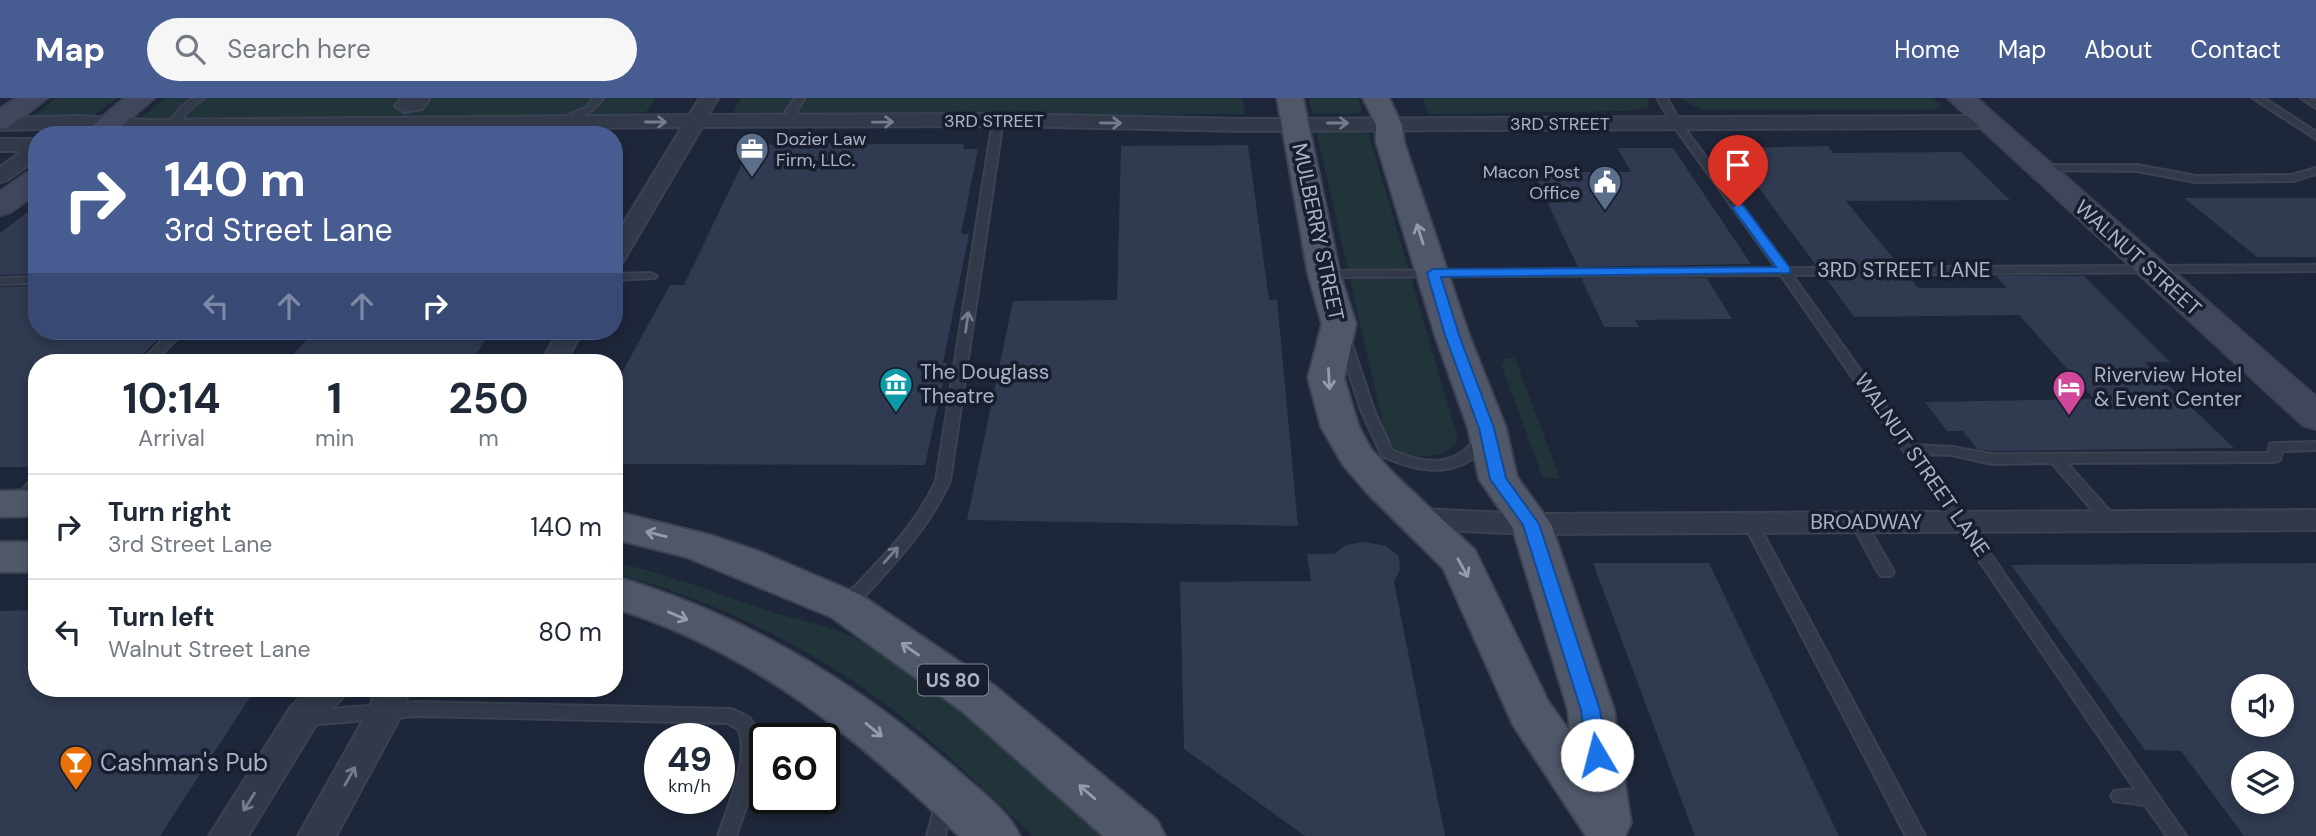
<!DOCTYPE html>
<style>
:root{--surface:#fff;--page:#f6f6f7;--text:#1f2937;--muted:#747a83;--line:#e0e1e3;--accent:#475d91}
body{margin:0;font-family:"DM Sans",sans-serif;background:var(--page);color:var(--text);height:100vh;display:flex;flex-direction:column;font-size:26px;white-space:nowrap}
*{box-sizing:border-box;margin:0}
p{font-size:23px;color:var(--muted)}
.icon{flex:none;width:38px;height:38px;fill:none;stroke:currentColor;stroke-width:2;stroke-linecap:round;stroke-linejoin:round}
.map{position:relative;flex:1;overflow:hidden}
.side{position:absolute;left:28px;top:256px;width:595px;height:343px;display:flex;flex-direction:column;background:var(--surface);border-radius:28px;box-shadow:0 4px 10px #0003}
.side>*{flex:none}
.guide{position:absolute;left:28px;top:28px;width:595px;height:214px;border-radius:28px;box-shadow:0 4px 10px #0003;background:#475d91;color:#fff;overflow:hidden}
.controls{position:absolute;left:2231px;top:576px;display:grid;gap:14px}
.controls a{display:grid;place-items:center;width:63px;height:63px;border-radius:50%;background:var(--surface);box-shadow:0 4px 10px #0003;font-size:35px}
.speed{position:absolute;left:644px;top:625px;display:flex;gap:14px;font-size:35px;font-weight:700;text-align:center}
.speed>*{display:grid;place-content:center;width:91px;height:91px;border-radius:50%;background:var(--surface);box-shadow:0 4px 10px #0003;line-height:1}
.speed small{font-size:18px;font-weight:400}
.speed .limit{border:4px solid #111;border-radius:10px;background:#fff;color:#111}
.pin{position:absolute;display:grid;place-items:center;width:60px;height:60px;color:#fff;margin:-72px -30px;border-radius:50% 50% 50% 0;rotate:-45deg;box-shadow:0 0 7px #0007}
.pin .icon{rotate:45deg}
.me{position:absolute;width:77px;margin:-38px;rotate:352deg;stroke-linejoin:round;filter:drop-shadow(0 0 5px #0008)}
.turn{display:flex;align-items:center;gap:24px;height:147px;padding:0 21px;font-size:32px}
.turn .icon{width:91px;height:91px;stroke-width:2.5}
.turn b{display:block;font-size:49px;line-height:60px}
.lanes{display:flex;align-items:center;height:66px;padding:0 21px;background:#0003;justify-content:center;gap:35px;direction:ltr}
.lanes .off{opacity:.35}
.eta{display:flex;justify-content:space-evenly;align-items:center;height:119px;text-align:center}
.eta b{font-size:42px;font-weight:700;line-height:49px}
ul{padding:0;list-style:none}
li{display:flex;align-items:center;gap:21px;height:105px;padding:0 21px;border-top:2px solid var(--line)}
li div{flex:1}
li b{display:block;font-size:26px}
li em{font-style:normal}
header{display:flex;align-items:center;gap:42px;box-sizing:border-box;height:98px;padding:0 35px;background:var(--accent);color:#fff}
header strong{font-size:33px}
nav{display:flex;gap:38px;margin-inline-start:auto;font-size:24px}
.search{width:490px;height:63px;background:var(--page);display:flex;align-items:center;gap:18px;box-sizing:border-box;padding:0 24px;border-radius:38px;color:var(--muted);font-size:26px}
.map>svg:first-child{display:block}
.green{fill:#20343a}
.building{fill:#303a50;fill-rule:evenodd}
.lines{fill:none;stroke-linecap:round;stroke-linejoin:round}
.lane-casing{stroke:#3b4252;stroke-width:4}
.street-casing{stroke:#3b4252;stroke-width:4}
.secondary-casing{stroke:#3b4252;stroke-width:4}
.primary-casing{stroke:#3b4252;stroke-width:4}
.lane{fill:#323949;fill-rule:evenodd}
.street{fill:#323949;fill-rule:evenodd}
.secondary{fill:#40475c;fill-rule:evenodd}
.primary{fill:#4f5769;fill-rule:evenodd}
.oneway{stroke:#757c8e}
.oneway2{stroke:#959caf}
.route{fill:#1a73e8;stroke:#114b97;stroke-width:2}
.labels{text-anchor:middle;dominant-baseline:central;stroke-width:7;stroke-linejoin:round;paint-order:stroke}
.far-street-label{font-size:18px;fill:#acb3c6;stroke:#181e2d}
.far-poi-label{font-size:18px;fill:#acb3c6;stroke:#181e2d;text-anchor:start}
.shield{fill:#181e2d;stroke:#808698;stroke-width:2}
.shield-label{font-size:19px;font-weight:bold;fill:#acb3c6}
.street-label{font-size:21px;fill:#acb3c6;stroke:#181e2d}
.poi-label{font-size:21px;fill:#acb3c6;stroke:#181e2d;text-anchor:start}
.near-poi-label{font-size:24px;fill:#acb3c6;stroke:#181e2d;text-anchor:start}
</style>
<header>
<strong>Map</strong>
<div class="search"><svg class="icon" aria-label="search" viewBox="0 0 24 24"><circle cx="10" cy="10" r="6"/><path d="M15 15l6 6"/></svg>Search here</div>
<nav><a>Home</a><a>Map</a><a>About</a><a>Contact</a></nav>
</header>
<div class="map">
<svg width="2316" height="738" viewBox="0 0 2316 738">
<rect width="100%" height="100%" fill="#1e2639"/>
<path class="green" d="M56 0H118L89 20 32 19Z
M167 0H655L646 14 538 20H140Z
M741 0H1242L1245 16 735 18 733 15Z
M1309 0H1358L1362 13 1356 16 1315 15 1312 14Z
M1422 0H1647L1649 1 1648 9 1630 13 1429 16Z
M1679 0H1933L1941 8 1934 12H1702Z
M1322 34H1364L1369 36 1457 338 1456 346C1444 359 1413 362 1398 352 1391 348 1388 342 1385 335L1317 36Z
M1515 260 1560 380H1543L1501 266 1504 265 1503 261Z
M614 464C668 476 719 496 772 514 798 522 828 527 853 539 950 588 1028 667 1109 738H1033C991 698 948 656 903 620 819 552 718 503 614 475Z"/>
<path class="building" d="M902 46H964L963 51H978L961 136H969L943 265H947L925 367 614 366V289L670 187H684L751 47Z
M1248 47 1269 202 1277 201 1298 428 967 422 1013 203 1117 202 1121 48Z
M1828 48 1833 55 1961 54 2010 102 1846 103 1899 167H1816L1729 50Z
M1617 50H1673L1751 166 1578 169 1533 74H1631Z
M2184 100H2316V159H2257Z
M37 107V176L0 177V135Z
M1996 178H2084L2170 264H2144L2234 350 1992 353 1977 351 1963 333H1947L1925 304 2094 301 2019 217 1854 219 1825 179H1909L1918 190H2007Z
M1584 180H1707L1732 221 1635 222 1639 229H1604L1582 182Z
M37 188V233H166L135 264H37V369H0V189Z
M314 233H491L471 264H287Z
M1364 444 1386 448 1399 458 1400 471 1394 484 1445 738H1305L1184 651 1180 484 1311 483 1307 456H1334L1346 447Z
M1593 465H1709L1839 738H1695Z
M2316 465V738H2244L2181 653 2145 652 2011 467ZM2244 588H2282V626H2244ZM2244 665H2282V704H2244Z
M37 512V590H256L160 738H0V513Z"/>
<g class="lines">
<defs>
<path id="lane" d="M193 0H204L187 14 183 20 187 26 185 28H179L173 20 180 10Z
M593 0H603C593 13 577 26 560 25V21L587 9Z
M795 0H805L796 13 800 17 813 22V26C803 27 793 21 786 13Z
M1657 0H1667L1680 24 1787 170 2316 167V173L1792 177 1914 347 1952 349 1992 356 2268 355 2270 346 2275 345 2316 344V352L2282 353 2280 362 2275 364 2067 365 2114 418 2116 422 2114 426H2104L2052 365 1992 366 1952 357 1921 356 2186 738H2167L2145 707 2114 703 2111 698 2114 693 2135 691 1925 383 1781 177 1324 179 1318 176 1324 173 1776 170 1673 27Z
M2253 0H2264L2316 34V41Z
M2301 0H2312L2316 3V10Z
M998 19 1003 22 950 383C927 434 889 471 852 512H840L838 508 840 504C876 466 914 431 936 383L993 22Z
M2039 67H2137L2196 78 2292 77 2316 70V76L2293 83 2196 84 2137 73 2035 72 2034 70Z
M651 175 657 178 655 180 614 182V176Z
M37 179V185L0 186V180Z
M171 233H184L154 264H141Z
M1343 234 1349 238 1374 312 1392 352C1425 367 1457 370 1478 337L1483 336 1490 340C1465 382 1421 376 1382 358L1361 312 1337 238Z
M37 379V393L24 407H14L12 404 14 401 32 381Z
M1750 419 1757 424 1925 738H1906L1743 424Z
M1858 419 1865 424 1894 474 1891 478H1881L1878 474 1851 424Z
M417 604 730 611C736 613 745 616 750 621 773 645 745 711 736 738H718C727 712 751 656 738 631L727 625 417 618 307 627 301 625 298 620 301 615 307 613Z
M944 695 950 697 953 703 945 738H927L938 697Z"/>
<path id="street" d="M401 0H428L429 2 422 11 404 14 395 8Z
M700 0H718L708 17 998 16 1243 21 1987 18 1997 24 1987 30 1243 33 998 28 702 29 625 160 622 165 614 167V141L682 29 148 34 79 30 0 32V20L79 18 148 22 689 17Z
M0 41H37V61L7 82 0 84V69L22 53H0Z
M559 233H583L565 264H541Z
M1416 411 1531 416 2316 412V432L1531 436 1416 431 1406 428 1401 421 1406 414Z
M310 590H348L343 599 314 630 248 738H209L290 610Z
M375 590H409L404 612 336 738H298L370 610Z"/>
<path id="secondary" d="M17 0H47L9 29 0 31V11Z
M125 0H154L111 37H81Z
M1948 0H1976L2316 299V331L2303 327Z
M37 73V95L10 114 0 117V94L27 75Z"/>
<path id="primary" d="M1277 0H1303L1340 176 1356 226 1344 280 1359 329 1371 351 1396 378 1475 452 1548 603 1570 634 1568 612 1512 429 1479 381 1468 330 1435 237 1376 44V27L1363 0H1389L1402 27 1404 44 1469 237 1506 330 1517 379 1551 426 1614 612 1631 725 1625 738H1586L1513 627 1443 470 1368 396 1343 367 1321 329 1308 280 1322 226 1308 176Z
M37 392V418L0 419V393Z
M614 413 710 437 758 453 861 497 995 588 1157 722 1165 738H1103L963 614 831 519 686 459 614 441Z
M0 444H37V474H0Z
M614 478C745 517 856 583 958 673 980 693 1007 711 1020 738H959C857 640 753 553 614 510Z"/>
</defs>
<use href="#lane" class="lane-casing"/>
<use href="#street" class="street-casing"/>
<use href="#secondary" class="secondary-casing"/>
<use href="#primary" class="primary-casing"/>
<use href="#lane" class="lane"/>
<use href="#street" class="street"/>
<use href="#secondary" class="secondary"/>
<use href="#primary" class="primary"/>
</g>
<defs><path id="oneway-shaft" d="M-6 0H5M1.5-3L5.5 0L1.5 3" fill="none" stroke-width="1.6" stroke-linecap="round" stroke-linejoin="round" transform="scale(1.75)"/></defs>
<g class="oneway">
<use href="#oneway-shaft" transform="translate(656 24)"/>
<use href="#oneway-shaft" transform="translate(883 24) rotate(-1)"/>
<use href="#oneway-shaft" transform="translate(1111 25) rotate(1)"/>
<use href="#oneway-shaft" transform="translate(1338 25)"/>
<use href="#oneway-shaft" transform="translate(967 224) rotate(-82)"/>
<use href="#oneway-shaft" transform="translate(891 457) rotate(-48)"/>
<use href="#oneway-shaft" transform="translate(350 678) rotate(-61)"/>
<use href="#oneway-shaft" transform="translate(249 704) rotate(122)"/>
</g>
<g class="oneway2">
<use href="#oneway-shaft" transform="translate(1420 136) rotate(-108)"/>
<use href="#oneway-shaft" transform="translate(1329 281) rotate(87)"/>
<use href="#oneway-shaft" transform="translate(656 436) rotate(-166)"/>
<use href="#oneway-shaft" transform="translate(1463 470) rotate(61)"/>
<use href="#oneway-shaft" transform="translate(678 518) rotate(23)"/>
<use href="#oneway-shaft" transform="translate(910 551) rotate(-145)"/>
<use href="#oneway-shaft" transform="translate(874 632) rotate(40)"/>
<use href="#oneway-shaft" transform="translate(1087 694) rotate(-139)"/>
</g>
<path class="route" d="M1738 106 1743 107 1790 170V175L1441 179 1459 237 1494 330 1506 380 1539 426 1600 612 1607 657 1604 663 1597 666 1590 663 1587 657 1581 612 1523 427 1490 381 1479 330 1445 237 1427 175 1433 171 1776 169 1732 109Z"/>
<defs>
<symbol id="office-pin" viewBox="-11 -11 22 30"><path d="M0 17L-7.5 6A9.5 9.5 0 1 1 7.5 6Z" fill="#5c6f8a" stroke="#181e2d"/><path d="M-6-3h4V-5.5h4V-3h4V5H-6ZM-1-4.5V-3h2v-1.5ZM-6 0V1H6V0Z" fill="#fff"/></symbol>
<symbol id="civic-pin" viewBox="-11 -11 22 30"><path d="M0 17L-7.5 6A9.5 9.5 0 1 1 7.5 6Z" fill="#5c6f8a" stroke="#181e2d"/><path d="M-.6-6.5H3V-4.5H.6V-3L4-1V1h2V6H-6V1h2V-1L-.6-3ZM-1.2 2.5V6h2.4V2.5Z" fill="#fff"/></symbol>
<symbol id="museum-pin" viewBox="-11 -11 22 30"><path d="M0 17L-7.5 6A9.5 9.5 0 1 1 7.5 6Z" fill="#0f9aa8" stroke="#181e2d"/><path d="M0-6L6-3V-2H-6V-3ZM-5-1h2V3h-2ZM-1-1h2V3h-2ZM3-1h2V3H3ZM-6 4H6V6H-6Z" fill="#fff"/></symbol>
<symbol id="hotel-pin" viewBox="-11 -11 22 30"><path d="M0 17L-7.5 6A9.5 9.5 0 1 1 7.5 6Z" fill="#d1479c" stroke="#181e2d"/><path d="M-6-4.5h1.5V1H6V5H4.5V3h-9V5H-6ZM-4 0a1.8 1.8 0 1 1 3.6 0ZM.5 0V-2.5h3Q6-2.5 6 0Z" fill="#fff"/></symbol>
<symbol id="bar-pin" viewBox="-11 -11 22 30"><path d="M0 17L-7.5 6A9.5 9.5 0 1 1 7.5 6Z" fill="#e8710a" stroke="#181e2d"/><path d="M-6-5H6L.8 .8V4.5H3.5V6h-7V4.5H-.8V.8Z" fill="#fff"/></symbol>
</defs>
<g fill-rule="evenodd">
<use href="#office-pin" x="733" y="32" width="38" height="52"/>
<use href="#civic-pin" x="1586" y="65" width="38" height="52"/>
<use href="#museum-pin" x="877" y="267" width="38" height="52"/>
<use href="#hotel-pin" x="2050" y="270" width="38" height="52"/>
<use href="#bar-pin" x="57" y="645" width="38" height="52"/>
</g>
<g class="labels">
<g class="far-street-label">
<text x="994" y="23">3RD STREET</text>
<text x="1560" y="26">3RD STREET</text>
</g>
<g class="far-poi-label">
<text x="776" y="41">Dozier Law<tspan x="776" dy="21">Firm, LLC.</tspan></text>
<text x="1580" y="74" text-anchor="end">Macon Post<tspan x="1580" dy="21">Office</tspan></text>
</g>
<rect class="shield" x="918" y="566.5" width="70" height="31" rx="5"/>
<g class="shield-label">
<text x="953" y="582">US 80</text>
</g>
<g class="street-label">
<text transform="translate(1318 134) rotate(78)">MULBERRY STREET</text>
<text transform="translate(2138 160) rotate(42)">WALNUT STREET</text>
<text x="1904" y="172">3RD STREET LANE</text>
<text transform="translate(1922 367) rotate(55)">WALNUT STREET LANE</text>
<text x="1866" y="424">BROADWAY</text>
</g>
<g class="poi-label">
<text x="920" y="274">The Douglass<tspan x="920" dy="24">Theatre</tspan></text>
<text x="2094" y="277">Riverview Hotel<tspan x="2094" dy="24">&amp; Event Center</tspan></text>
</g>
<g class="near-poi-label">
<text x="100" y="664">Cashman's Pub</text>
</g>
</g>
</svg>
<div class="controls">
<a><svg class="icon" aria-label="sound" viewBox="0 0 24 24"><path d="M4 9h4l5-4v14l-5-4H4zM17 9q2 3 0 6"/></svg></a>
<a><svg class="icon" aria-label="layers" viewBox="0 0 24 24"><path d="M12 4l9 5-9 5-9-5zM3 14l9 5 9-5"/></svg></a>
</div>
<div class="speed"><div>49<small>km/h</small></div><div class="limit">60</div></div>
<div class="pin" style="left:1738px;top:109px;background:#d93025"><svg class="icon" aria-label="arrive" viewBox="0 0 24 24"><path d="M6 21V4h12l-3 4 3 4H6"/></svg></div>
<svg class="me" style="left:1597px;top:657px" viewBox="-20 -20 40 40"><circle r="19" fill="#fff"/><path d="M0-13L10 11 0 6-10 11z" fill="#1a73e8"/></svg>
<div class="guide">
<div class="turn"><svg class="icon" aria-label="right" viewBox="0 0 24 24"><path d="M7 20v-9h11M14 6l5 5-5 5"/></svg><div><b>140 m</b>3rd Street Lane</div></div>
<div class="lanes"><svg class="icon off" aria-label="left" viewBox="0 0 24 24"><path d="M17 20v-9H6M10 6l-5 5 5 5"/></svg><svg class="icon off" aria-label="ahead" viewBox="0 0 24 24"><path d="M12 20V5M6 11l6-6 6 6"/></svg><svg class="icon off" aria-label="ahead" viewBox="0 0 24 24"><path d="M12 20V5M6 11l6-6 6 6"/></svg><svg class="icon" aria-label="right" viewBox="0 0 24 24"><path d="M7 20v-9h11M14 6l5 5-5 5"/></svg></div>
</div>
<section class="side">
<div class="eta">
<div><b>10:14</b><p>Arrival</p></div>
<div><b>1</b><p>min</p></div>
<div><b>250</b><p>m</p></div>
</div>
<ul>
<li><svg class="icon" aria-label="right" viewBox="0 0 24 24"><path d="M7 20v-9h11M14 6l5 5-5 5"/></svg><div><b>Turn right</b><p>3rd Street Lane</p></div><em>140 m</em></li>
<li><svg class="icon" aria-label="left" viewBox="0 0 24 24"><path d="M17 20v-9H6M10 6l-5 5 5 5"/></svg><div><b>Turn left</b><p>Walnut Street Lane</p></div><em>80 m</em></li>
</ul>
</section>
</div>
